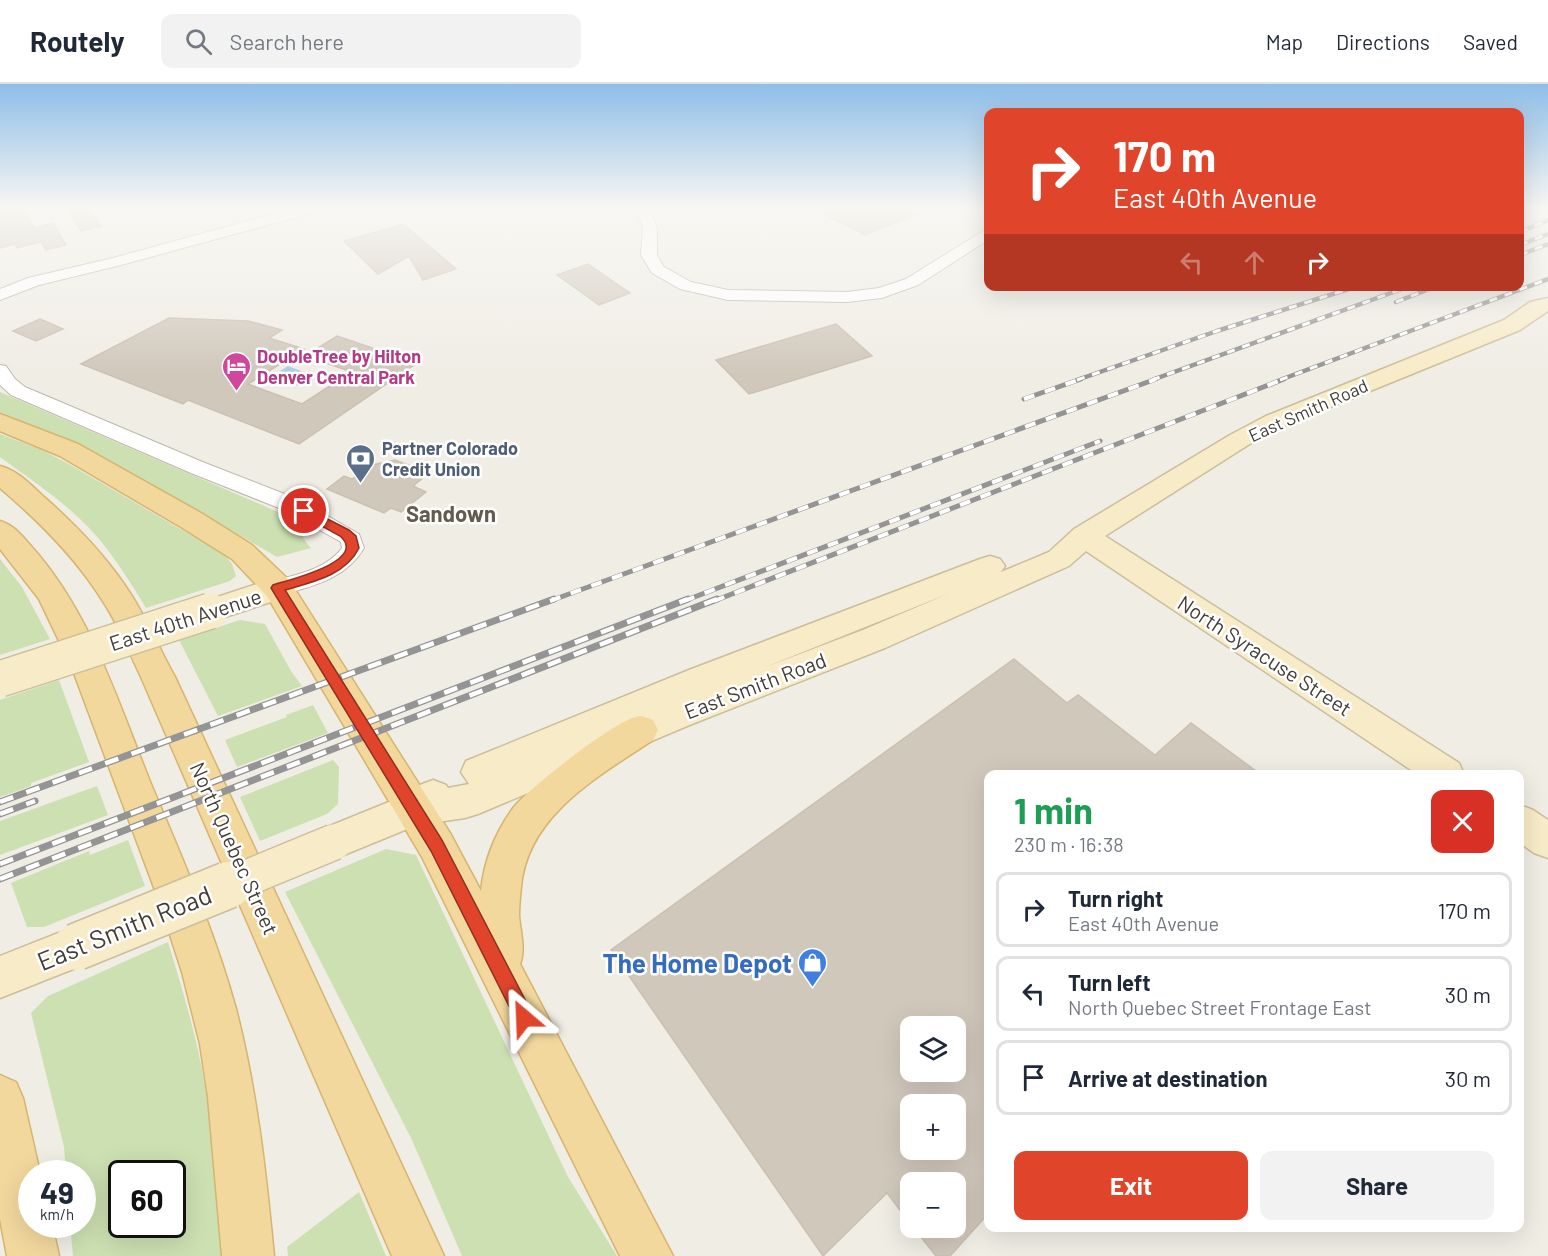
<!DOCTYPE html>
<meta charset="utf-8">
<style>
:root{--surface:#fff;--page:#f2f2f3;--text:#1f2937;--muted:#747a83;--line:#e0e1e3;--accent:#e0452c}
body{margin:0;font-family:Barlow,sans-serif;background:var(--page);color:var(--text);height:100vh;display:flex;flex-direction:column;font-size:22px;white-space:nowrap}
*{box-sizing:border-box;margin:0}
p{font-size:20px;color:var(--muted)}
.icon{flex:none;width:33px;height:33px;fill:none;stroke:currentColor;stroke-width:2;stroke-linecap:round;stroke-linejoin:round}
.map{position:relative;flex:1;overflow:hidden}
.details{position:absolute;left:984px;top:686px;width:540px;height:462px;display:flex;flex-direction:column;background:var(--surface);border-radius:12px;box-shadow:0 6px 24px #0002}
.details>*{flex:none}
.top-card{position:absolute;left:984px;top:24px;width:540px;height:183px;border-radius:12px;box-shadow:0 6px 24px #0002;background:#e0452c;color:#fff;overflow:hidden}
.buttons{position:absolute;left:900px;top:932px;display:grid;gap:12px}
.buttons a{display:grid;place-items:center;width:66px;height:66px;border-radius:12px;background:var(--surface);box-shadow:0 6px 24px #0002;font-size:30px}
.speed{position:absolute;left:18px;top:1076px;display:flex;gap:12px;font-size:30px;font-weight:700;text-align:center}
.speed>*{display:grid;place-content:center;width:78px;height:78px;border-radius:50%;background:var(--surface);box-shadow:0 6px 24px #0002;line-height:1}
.speed small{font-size:15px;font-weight:400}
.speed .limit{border:3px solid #111;border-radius:9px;background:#fff;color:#111}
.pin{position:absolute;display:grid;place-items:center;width:51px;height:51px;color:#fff;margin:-26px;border:3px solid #fff;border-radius:50%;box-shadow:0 2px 6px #0007}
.me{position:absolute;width:66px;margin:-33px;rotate:334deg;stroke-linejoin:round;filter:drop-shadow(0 0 4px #0008)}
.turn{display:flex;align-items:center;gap:21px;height:126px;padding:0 30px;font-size:27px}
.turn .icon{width:78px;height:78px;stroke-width:2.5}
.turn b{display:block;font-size:42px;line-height:51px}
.lanes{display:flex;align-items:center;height:57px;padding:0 30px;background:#0003;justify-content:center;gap:30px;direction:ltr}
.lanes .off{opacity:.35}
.round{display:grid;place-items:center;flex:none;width:63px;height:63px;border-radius:12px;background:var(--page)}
.head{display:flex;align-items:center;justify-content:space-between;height:102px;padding:0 30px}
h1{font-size:36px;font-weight:700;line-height:45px;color:#1e9e55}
.action{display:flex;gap:12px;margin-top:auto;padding:12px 30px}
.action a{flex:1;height:69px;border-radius:12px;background:var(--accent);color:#fff;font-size:24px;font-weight:700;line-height:69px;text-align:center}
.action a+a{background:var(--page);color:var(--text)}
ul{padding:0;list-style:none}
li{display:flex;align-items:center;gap:18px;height:75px;margin:0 12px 9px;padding:0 18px;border:3px solid var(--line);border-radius:12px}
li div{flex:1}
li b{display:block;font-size:22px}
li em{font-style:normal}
header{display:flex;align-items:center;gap:36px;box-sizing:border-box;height:84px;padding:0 30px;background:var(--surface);border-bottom:2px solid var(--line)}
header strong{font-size:28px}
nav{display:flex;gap:33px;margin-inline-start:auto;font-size:21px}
.search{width:420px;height:54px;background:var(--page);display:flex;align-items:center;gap:15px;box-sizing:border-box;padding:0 21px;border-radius:12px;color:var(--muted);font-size:22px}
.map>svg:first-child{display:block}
.green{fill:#cce0b2;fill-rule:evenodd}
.water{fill:#a8cee7}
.building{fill:#d1c8bc;stroke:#cac0b0;stroke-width:1.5;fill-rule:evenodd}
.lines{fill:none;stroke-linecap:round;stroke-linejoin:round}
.street-casing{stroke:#beb7ac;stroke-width:2}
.secondary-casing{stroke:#cbbe9a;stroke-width:3}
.primary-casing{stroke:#d5b56f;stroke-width:3}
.street{fill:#fff;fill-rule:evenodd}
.secondary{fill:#f8ebc8;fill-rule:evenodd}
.primary{fill:#f2d89d;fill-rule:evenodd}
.rail-far2-casing{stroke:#949494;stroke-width:4.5}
.rail-far1-casing{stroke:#949494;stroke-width:5}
.rail-casing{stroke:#949494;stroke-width:7}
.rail-far2{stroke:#fff;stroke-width:3;stroke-dasharray:8;stroke-linecap:butt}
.rail-far1{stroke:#fff;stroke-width:4;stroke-dasharray:11;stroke-linecap:butt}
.rail{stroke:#fff;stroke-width:4.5;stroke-dasharray:14;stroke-linecap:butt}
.secondary-bridge-far1-casing{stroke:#cbbe9a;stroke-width:38;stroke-linecap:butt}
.secondary-bridge-casing{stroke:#cbbe9a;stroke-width:49;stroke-linecap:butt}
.secondary-bridge-far1{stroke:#f8ebc8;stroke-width:35}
.secondary-bridge{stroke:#f8ebc8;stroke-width:46}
.route{fill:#e0452c;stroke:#922d1d;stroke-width:1.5}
.labels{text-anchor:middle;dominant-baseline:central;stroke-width:5;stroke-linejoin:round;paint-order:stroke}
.far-hotel-label{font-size:18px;font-weight:bold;fill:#b23c85;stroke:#fff;text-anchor:start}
.far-street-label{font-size:18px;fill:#423d36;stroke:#fff}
.far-service-label{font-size:18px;font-weight:bold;fill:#4e5e75;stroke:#fff;text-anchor:start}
.street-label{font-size:21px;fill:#423d36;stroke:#fff}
.neighbourhood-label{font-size:22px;font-weight:bold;fill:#645b4e;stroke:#fff}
.near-street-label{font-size:26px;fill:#423d36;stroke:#fff}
.near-shop-label{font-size:26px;font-weight:bold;fill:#366cbe;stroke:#fff;text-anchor:end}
</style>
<header>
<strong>Routely</strong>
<div class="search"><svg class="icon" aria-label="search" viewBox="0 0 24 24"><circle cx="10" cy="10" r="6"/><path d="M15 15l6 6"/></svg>Search here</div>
<nav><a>Map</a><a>Directions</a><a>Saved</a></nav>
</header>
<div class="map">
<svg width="1548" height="1172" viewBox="0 0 1548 1172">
<rect width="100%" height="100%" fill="#f0ede5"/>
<path class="green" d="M0 308 292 434C301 444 301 454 311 464L277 473C188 420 94 377 0 333Z
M0 350 42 366 67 379 225 471 232 480 236 492 230 497 146 524C127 493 107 460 80 435 56 412 27 393 0 373Z
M0 475 22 503 50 555 0 571Z
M240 536 265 540 291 587 302 602 218 632 179 556Z
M59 596 89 678 31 699V702L0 713V616Z
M313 621 328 649 237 683 225 656 287 633 286 631Z
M333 676 339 683 338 720 327 730 260 757 240 713Z
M97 702 108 731 0 771V737Z
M128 756 145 802 44 843H27L11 799 89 767 90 771Z
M386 765 416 771 568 1093 617 1172H462L412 1056 285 808Z
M168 858C182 904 196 950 204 997 215 1055 217 1114 222 1172H73L70 1140H82V1089H66L64 1063 31 929 48 912ZM122 1089H172V1140H122Z
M359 1108 386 1172H288L287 1163Z"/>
<path class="water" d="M288 282 314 292 298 302 272 292Z"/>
<path class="building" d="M0 125H24L34 144 53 139 66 161 46 166 41 158 17 164 15 160 0 164Z
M67 125H90L101 142 81 147Z
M814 125H926V126L865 151Z
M403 140 456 185 423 196 409 172 378 190 344 157Z
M588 180 630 209 599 221 557 191Z
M169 234 248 237 282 246 269 254 304 265 248 300 302 320 352 288 305 272 337 252 417 279 299 360 188 316 183 320 81 280Z
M40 235 63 245 36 257 13 247Z
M836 240 872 272 749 310 716 276Z
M395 376 429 389 413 402 426 408 401 428 391 424 384 429 327 405 344 392 352 395 372 381Z
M1014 575 1067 619 1078 611 1155 671 1191 639 1260 690H988V1130L950 1172H936L913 1143H956V1098H910V1139L887 1109 823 1172 611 866ZM910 942H956V987H910ZM910 1020H956V1065H910Z"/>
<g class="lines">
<defs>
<path id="street" d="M292 125H317L315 128 121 181 39 201 0 216V205L28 194 113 174Z
M636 125H650L657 144V171L664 183 691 198 728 206 847 208 879 204 906 195 983 147 988 146V156L918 201 882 214 847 218 728 216 680 205 652 189 641 171 643 144Z
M0 281 6 282 15 295 25 303 205 379 300 416 359 450 364 464C345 496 312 502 278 512L270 510 266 504 270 498C294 491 326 486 342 464L341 458 284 426 191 389 11 311 0 301Z"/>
<path id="secondary" d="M1548 214V227L1520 246 1284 342 1248 361 1105 452 1459 679 1464 690H1417L1086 467 1069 482 885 564 692 640 478 730 465 734 417 741 334 775 320 770 315 758 320 746 401 713 420 701 433 696 446 701 448 704 469 700 461 688 466 677 689 586 980 475 990 472 1000 475 1005 482 1001 488 1049 468 1074 445 1230 351 1266 332 1504 236 1530 218ZM950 509 863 546 763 584Z
M278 493 289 496 293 504 289 512 210 538 199 535 194 527 199 519Z
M1520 721 1533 726 1548 736V774L1534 769 1520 759Z
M76 842 91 848 97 863 91 878 0 914V872Z"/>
<path id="primary" d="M0 330 78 360 201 429 252 461 289 496 450 749 481 807C484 777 496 747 514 723 529 704 619 633 640 632 644 632 650 635 653 636L658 646 653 656C599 692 527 731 521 803 520 812 519 822 519 831 520 847 526 865 520 880L673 1172H620L422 773 267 512 232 475 181 443 60 372 0 347Z
M0 382C17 386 31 401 44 413 77 442 108 474 132 512 148 538 160 566 175 593L444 1172H392L141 593C129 568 119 542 104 519 77 475 40 438 0 404Z
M0 437C14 441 22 452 31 462 91 529 118 618 151 700 182 774 215 848 236 925 257 1006 266 1089 274 1172H222L208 1013 200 960 182 888 159 817 72 584 39 515 0 465Z
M0 991 16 998 23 1014 40 1089H32V1140H52L59 1172H7L0 1135Z"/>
</defs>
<use href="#street" class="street-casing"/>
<use href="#secondary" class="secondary-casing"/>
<use href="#primary" class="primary-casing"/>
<use href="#street" class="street"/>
<use href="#secondary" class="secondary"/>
<use href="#primary" class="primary"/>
<defs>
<path id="rail-far2" d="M1520 148 1548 136
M1520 161 1548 150
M1520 171 1548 160
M1396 218 1437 202
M1077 296 1217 247 1358 202
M1152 296 1410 202
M1280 296 1548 195"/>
<path id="rail-far1" d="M1024 315 1081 295
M550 517 1156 295
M684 517 1100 357
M714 517 1284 295"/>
<path id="rail" d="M0 718 554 515
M0 730 35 717
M0 780 688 515
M0 795 717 515"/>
</defs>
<use href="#rail-far2" class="rail-far2-casing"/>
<use href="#rail-far1" class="rail-far1-casing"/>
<use href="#rail" class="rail-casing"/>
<use href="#rail-far2" class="rail-far2"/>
<use href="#rail-far1" class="rail-far1"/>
<use href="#rail" class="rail"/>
<defs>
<path id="secondary-bridge-far1" d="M0 595 210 527
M225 803 334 758"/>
<path id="secondary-bridge" d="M76 863 228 801"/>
</defs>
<use href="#secondary-bridge-far1" class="secondary-bridge-far1-casing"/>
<use href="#secondary-bridge" class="secondary-bridge-casing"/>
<use href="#secondary-bridge-far1" class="secondary-bridge-far1"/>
<use href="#secondary-bridge" class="secondary-bridge"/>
</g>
<linearGradient id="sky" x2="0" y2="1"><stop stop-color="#8ebee8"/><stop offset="0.43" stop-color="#f8f7f3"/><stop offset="1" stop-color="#f8f7f3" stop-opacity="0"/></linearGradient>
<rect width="1548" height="289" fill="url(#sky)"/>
<path class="route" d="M304 423 349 446 356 452 359 464C346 491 313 498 285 506L442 756 531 927 534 934 531 940 524 943 518 940 431 767 271 504 273 501C288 496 369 477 340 452L300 430 298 427Z"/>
<defs>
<symbol id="hotel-pin" viewBox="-11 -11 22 30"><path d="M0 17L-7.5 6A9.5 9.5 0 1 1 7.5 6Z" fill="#d1479c" stroke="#fff"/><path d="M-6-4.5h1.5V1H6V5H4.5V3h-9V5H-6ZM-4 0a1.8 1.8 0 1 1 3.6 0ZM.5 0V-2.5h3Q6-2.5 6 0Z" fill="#fff"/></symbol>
<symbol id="bank-pin" viewBox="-11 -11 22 30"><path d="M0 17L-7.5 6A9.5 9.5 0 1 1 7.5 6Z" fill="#5c6f8a" stroke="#fff"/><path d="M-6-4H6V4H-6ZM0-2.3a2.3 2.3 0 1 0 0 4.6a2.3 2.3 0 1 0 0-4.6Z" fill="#fff"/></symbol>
<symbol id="shop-pin" viewBox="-11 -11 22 30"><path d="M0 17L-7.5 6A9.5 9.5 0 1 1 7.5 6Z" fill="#3f7fe0" stroke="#fff"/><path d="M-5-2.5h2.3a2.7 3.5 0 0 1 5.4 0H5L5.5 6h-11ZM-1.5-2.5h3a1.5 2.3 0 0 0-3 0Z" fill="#fff"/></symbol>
</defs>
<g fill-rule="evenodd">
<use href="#hotel-pin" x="220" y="266" width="33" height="45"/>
<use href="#bank-pin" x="344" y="358" width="33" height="45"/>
<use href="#shop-pin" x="796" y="862" width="33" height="45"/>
</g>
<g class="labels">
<g class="far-hotel-label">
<text x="257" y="272">DoubleTree by Hilton<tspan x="257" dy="21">Denver Central Park</tspan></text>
</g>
<g class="far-street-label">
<text transform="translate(1308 326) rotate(-24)">East Smith Road</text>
</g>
<g class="far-service-label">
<text x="382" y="364">Partner Colorado<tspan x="382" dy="21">Credit Union</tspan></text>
</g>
<g class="street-label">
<text transform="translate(185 535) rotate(-18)">East 40th Avenue</text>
<text transform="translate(1265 571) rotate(33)">North Syracuse Street</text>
<text transform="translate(755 601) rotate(-21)">East Smith Road</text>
<text transform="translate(235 764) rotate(66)">North Quebec Street</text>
</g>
<g class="neighbourhood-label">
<text x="451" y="429">Sandown</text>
</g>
<g class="near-street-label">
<text transform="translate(124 843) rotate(-22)">East Smith Road</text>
</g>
<g class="near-shop-label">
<text x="792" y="878">The Home Depot</text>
</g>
</g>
</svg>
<div class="buttons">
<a><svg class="icon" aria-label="layers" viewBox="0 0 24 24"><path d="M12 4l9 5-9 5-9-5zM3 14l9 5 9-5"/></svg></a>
<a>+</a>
<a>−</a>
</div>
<div class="speed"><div>49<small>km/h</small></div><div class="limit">60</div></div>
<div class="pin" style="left:304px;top:427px;background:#d93025"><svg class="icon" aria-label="arrive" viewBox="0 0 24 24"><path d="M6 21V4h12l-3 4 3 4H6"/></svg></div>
<svg class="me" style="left:524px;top:934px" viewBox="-20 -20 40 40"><path d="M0-17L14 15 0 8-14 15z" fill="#e0452c" stroke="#fff" stroke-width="4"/></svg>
<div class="top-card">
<div class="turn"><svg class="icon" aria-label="right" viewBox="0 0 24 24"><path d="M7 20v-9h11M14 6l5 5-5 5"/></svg><div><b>170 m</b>East 40th Avenue</div></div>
<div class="lanes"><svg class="icon off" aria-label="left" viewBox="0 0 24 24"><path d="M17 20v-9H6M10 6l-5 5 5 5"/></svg><svg class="icon off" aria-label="ahead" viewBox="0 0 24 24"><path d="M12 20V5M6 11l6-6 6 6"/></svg><svg class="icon" aria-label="right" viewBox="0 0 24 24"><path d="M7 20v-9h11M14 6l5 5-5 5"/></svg></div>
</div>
<section class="details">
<div class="head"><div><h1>1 min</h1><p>230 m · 16:38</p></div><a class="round" style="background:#d93025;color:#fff"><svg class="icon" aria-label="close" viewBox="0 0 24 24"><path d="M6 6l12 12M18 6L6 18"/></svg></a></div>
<ul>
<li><svg class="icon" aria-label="right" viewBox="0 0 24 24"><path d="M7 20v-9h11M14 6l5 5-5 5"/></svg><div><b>Turn right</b><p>East 40th Avenue</p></div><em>170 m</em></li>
<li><svg class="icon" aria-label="left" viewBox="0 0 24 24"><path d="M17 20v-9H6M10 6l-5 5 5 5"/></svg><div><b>Turn left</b><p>North Quebec Street Frontage East</p></div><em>30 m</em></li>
<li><svg class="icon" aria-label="arrive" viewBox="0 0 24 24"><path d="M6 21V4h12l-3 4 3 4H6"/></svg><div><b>Arrive at destination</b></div><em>30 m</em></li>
</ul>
<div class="action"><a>Exit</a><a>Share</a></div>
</section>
</div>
